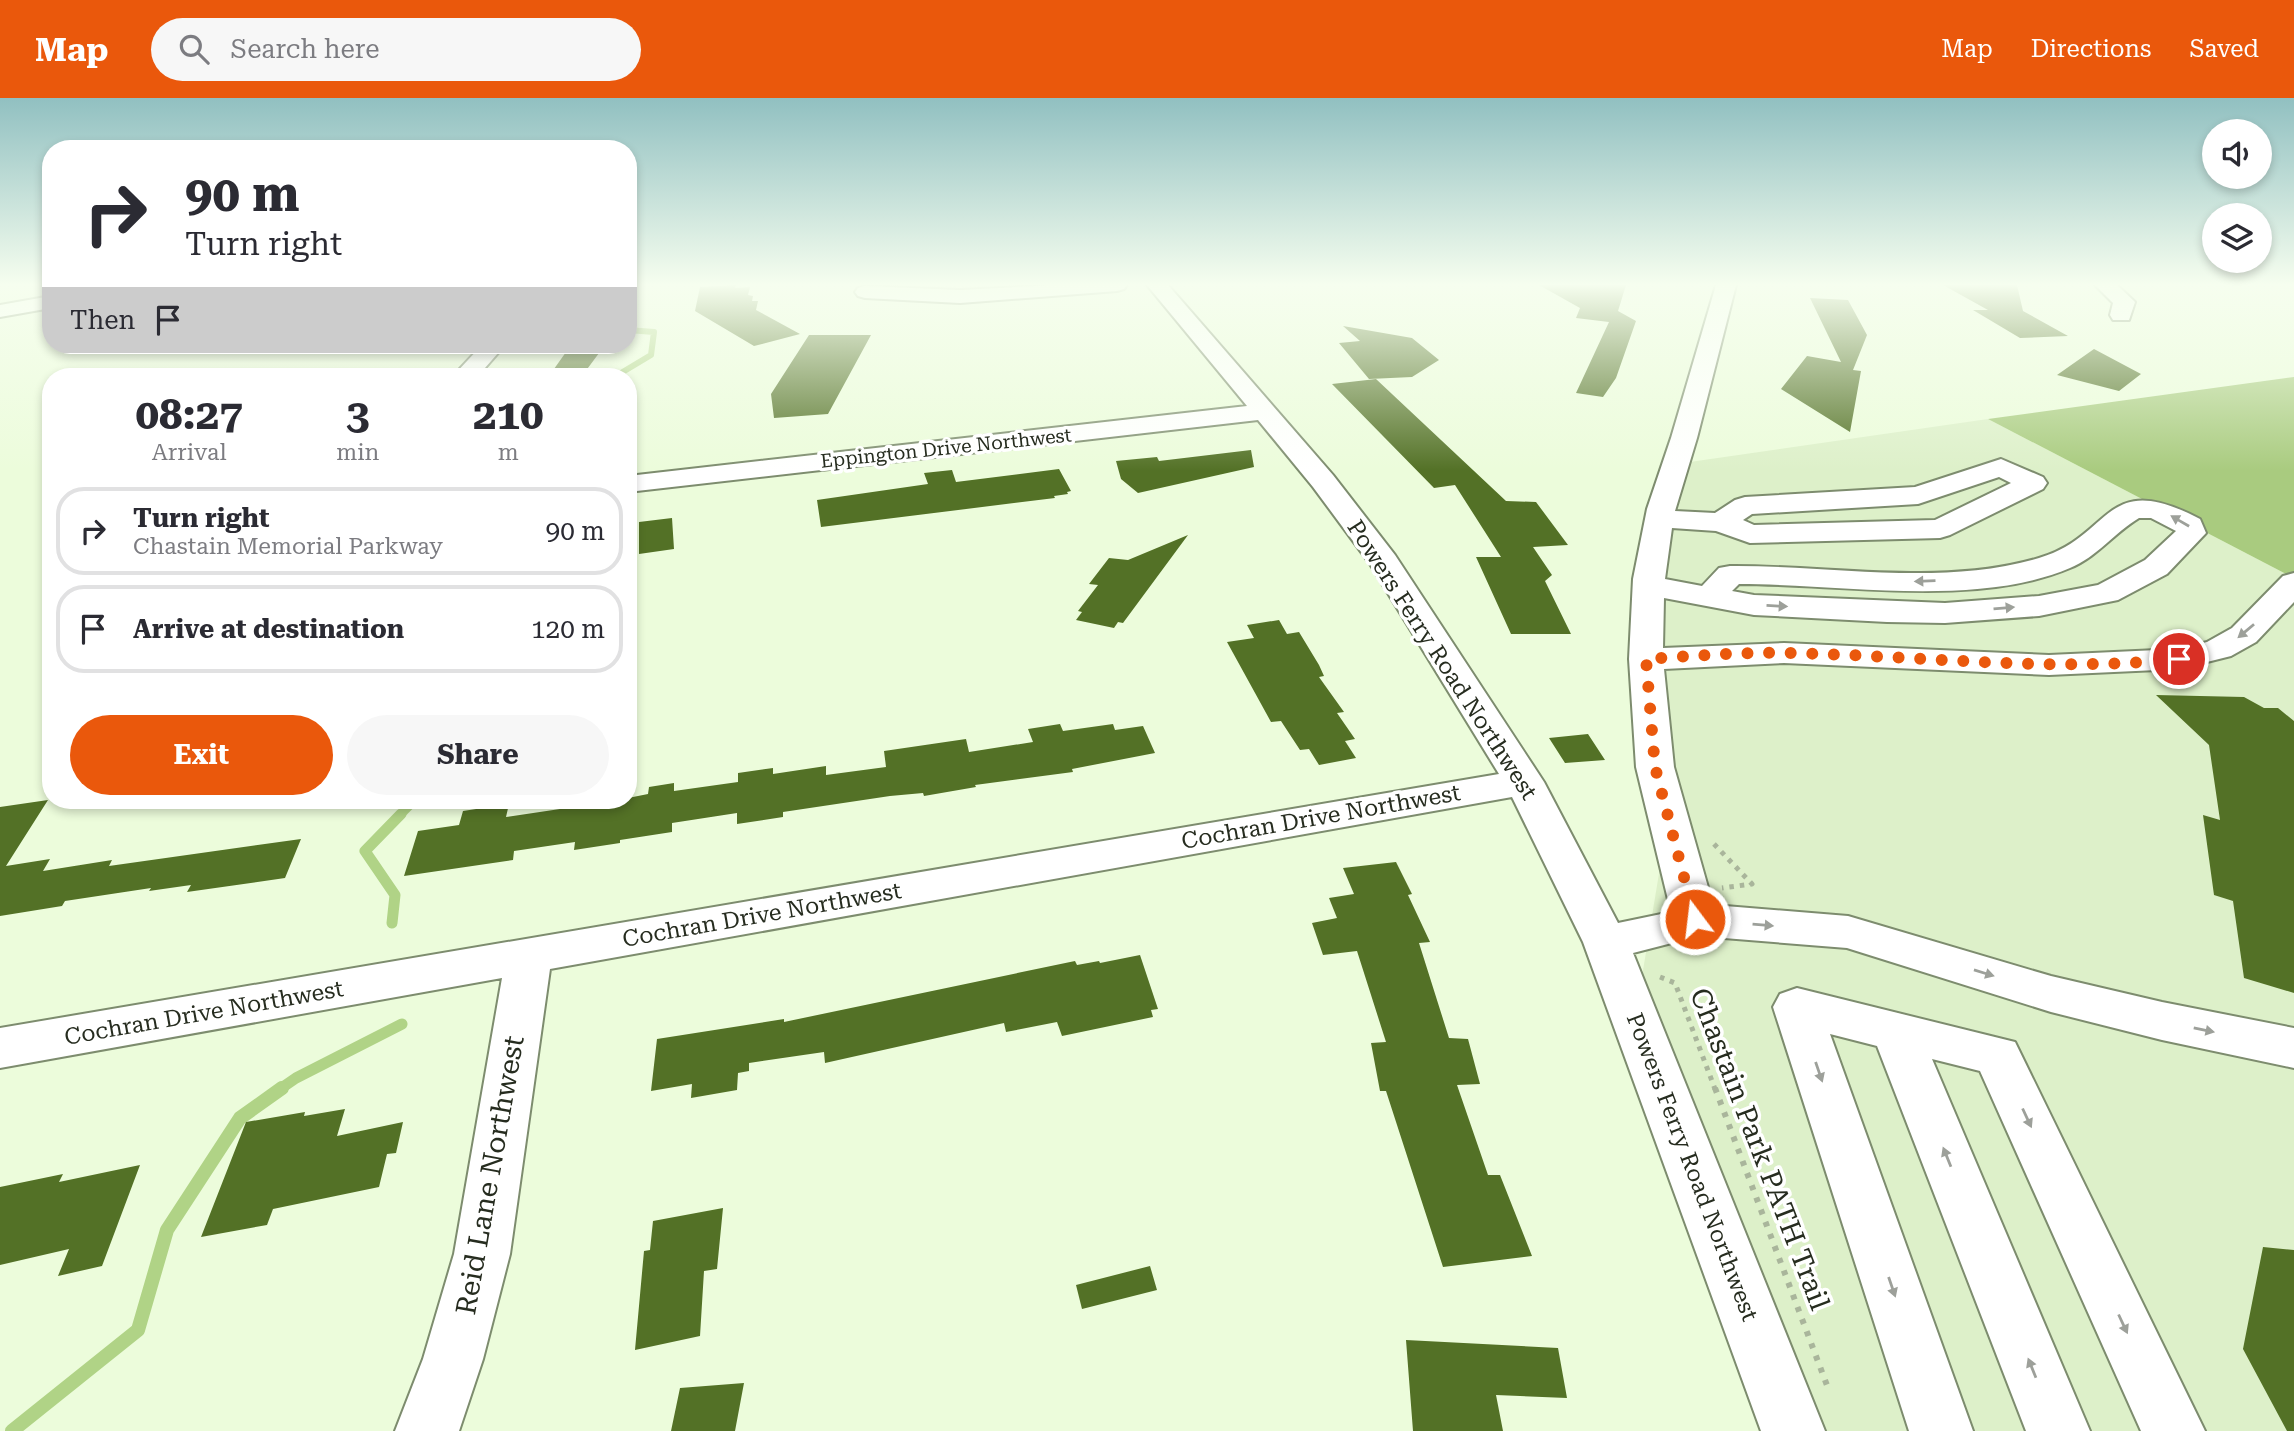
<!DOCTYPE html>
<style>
:root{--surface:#fff;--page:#f7f7f7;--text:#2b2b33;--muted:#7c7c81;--line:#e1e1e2;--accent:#ea580c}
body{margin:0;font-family:"Roboto Serif",serif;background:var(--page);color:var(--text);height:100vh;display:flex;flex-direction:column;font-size:26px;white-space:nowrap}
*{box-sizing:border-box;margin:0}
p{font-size:23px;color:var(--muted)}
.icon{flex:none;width:38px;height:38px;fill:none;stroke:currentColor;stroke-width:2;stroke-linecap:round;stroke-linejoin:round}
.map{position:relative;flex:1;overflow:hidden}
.sheet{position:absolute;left:42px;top:270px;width:595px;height:441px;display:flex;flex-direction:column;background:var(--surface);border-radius:28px;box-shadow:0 4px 10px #0003}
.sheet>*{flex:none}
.guide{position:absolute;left:42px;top:42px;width:595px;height:214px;border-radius:28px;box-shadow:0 4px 10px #0003;background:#fff;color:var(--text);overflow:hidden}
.fabs{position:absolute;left:2202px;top:21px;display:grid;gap:14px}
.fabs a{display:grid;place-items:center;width:70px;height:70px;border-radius:50%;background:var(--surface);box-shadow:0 4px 10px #0003;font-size:35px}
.pin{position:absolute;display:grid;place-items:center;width:60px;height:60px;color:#fff;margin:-30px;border:4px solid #fff;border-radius:50%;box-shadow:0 2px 7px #0007}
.me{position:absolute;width:77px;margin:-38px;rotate:345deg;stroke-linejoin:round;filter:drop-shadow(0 0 5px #0008)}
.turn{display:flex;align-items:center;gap:24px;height:147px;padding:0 28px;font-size:32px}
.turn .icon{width:91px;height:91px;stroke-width:2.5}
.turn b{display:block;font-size:49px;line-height:60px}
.then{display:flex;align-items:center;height:66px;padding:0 28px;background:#0003;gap:14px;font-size:26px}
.eta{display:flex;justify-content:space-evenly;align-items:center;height:119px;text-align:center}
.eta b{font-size:42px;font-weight:700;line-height:49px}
.button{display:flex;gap:14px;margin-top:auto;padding:14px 28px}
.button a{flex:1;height:80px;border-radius:42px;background:var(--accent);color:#fff;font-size:28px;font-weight:700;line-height:80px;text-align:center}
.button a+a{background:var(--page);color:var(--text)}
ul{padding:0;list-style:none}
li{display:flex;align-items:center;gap:21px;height:88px;margin:0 14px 10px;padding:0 14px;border:4px solid var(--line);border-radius:28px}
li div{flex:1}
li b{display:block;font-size:26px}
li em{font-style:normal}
header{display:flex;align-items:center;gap:42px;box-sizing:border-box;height:98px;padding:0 35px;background:var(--accent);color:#fff}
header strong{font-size:33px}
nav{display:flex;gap:38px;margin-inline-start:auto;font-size:24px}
.search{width:490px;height:63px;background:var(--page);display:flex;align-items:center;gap:18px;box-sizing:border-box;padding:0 24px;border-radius:38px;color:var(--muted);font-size:26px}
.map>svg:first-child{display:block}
.built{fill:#ddf0c9}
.forest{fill:#a9cb7f}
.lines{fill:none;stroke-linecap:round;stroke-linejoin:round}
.stream-far3{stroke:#b0d386;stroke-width:6}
.stream-far2{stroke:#b0d386;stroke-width:9}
.stream-far1{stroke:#b0d386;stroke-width:11}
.stream{stroke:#b0d386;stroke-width:14}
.building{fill:#537126}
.minor-casing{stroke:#7d8c6e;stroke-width:4}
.path-far1{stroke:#a9b59b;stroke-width:5;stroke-dasharray:4.5 6;stroke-linecap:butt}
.path{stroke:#a9b59b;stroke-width:6;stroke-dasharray:5 8;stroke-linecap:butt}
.minor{fill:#fff;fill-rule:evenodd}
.oneway{fill:#9da09a}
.route{stroke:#ea580c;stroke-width:12;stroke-dasharray:0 21.6}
.labels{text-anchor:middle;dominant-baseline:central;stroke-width:7;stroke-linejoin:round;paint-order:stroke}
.far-street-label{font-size:19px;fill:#262c1f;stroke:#fff}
.street-label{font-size:23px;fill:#262c1f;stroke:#fff}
.near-street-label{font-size:28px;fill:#262c1f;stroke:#fff}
</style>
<header>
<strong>Map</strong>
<div class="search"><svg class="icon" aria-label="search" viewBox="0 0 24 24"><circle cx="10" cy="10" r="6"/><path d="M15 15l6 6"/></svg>Search here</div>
<nav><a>Map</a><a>Directions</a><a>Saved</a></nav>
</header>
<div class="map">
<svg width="2294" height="1333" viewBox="0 0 2294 1333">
<rect width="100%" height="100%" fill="#ecfcdb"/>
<path class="built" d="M1988 321 2294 480V1333H1770L1633 933 1666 733 1632 535 1669 367Z"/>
<path class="forest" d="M2294 279V480L1988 321Z"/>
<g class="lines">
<path class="stream-far3" d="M616 278 651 257 654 234 628 232"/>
<path class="stream-far2" d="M399 718 415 702"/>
<path class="stream-far1" d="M392 825 395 797 365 753 401 716
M280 991 296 980 402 926"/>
<path class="stream" d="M12 1333 138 1232 167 1132 240 1020 282 990"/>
</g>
<path class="building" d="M736 187 735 190 750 189 748 197 753 198 752 203H758L756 212 800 236 754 248 695 213 700 189Z
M1539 187H1626L1618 213 1636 223 1616 280 1603 299 1576 295 1609 224 1576 220 1580 210Z
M1943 187H2017L2023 213 2068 238 2020 240 1973 212H1988Z
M1810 200 1848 202 1867 237 1853 272 1861 273 1850 334 1781 291 1807 258 1841 264Z
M1343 228 1412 240 1439 262 1412 279 1369 281 1339 245 1360 243Z
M809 237H871L828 316 774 320 771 296Z
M571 247H605L582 278H549Z
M2094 251 2141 276 2119 293 2057 277Z
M1376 281 1506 403 1536 404 1568 447 1533 449 1552 477 1545 483 1571 536H1511L1476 459H1501L1455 387 1434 390 1332 286Z
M1251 352 1254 369 1138 395 1121 381 1116 363 1157 359 1159 363Z
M1059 371 1071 393 1067 394 1068 396 1054 398 1055 400 821 429 817 402 928 386 924 375 952 372 956 384Z
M672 420 674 451 639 456V424Z
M1188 437 1123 525 1118 524 1114 530 1076 522 1082 514 1078 513 1098 487 1089 486 1109 460 1128 462Z
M1279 522 1287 536 1299 534 1319 567 1324 578 1319 579 1344 614 1337 615 1355 641 1345 643 1356 660 1319 667 1309 651 1300 652 1281 623 1271 624 1227 544 1254 540 1247 527Z
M2156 597 2244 599 2264 610H2278L2294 623V895L2244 880 2233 803 2214 797 2203 717 2220 722 2209 647Z
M1060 626 1063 633 1113 626 1115 632 1143 628 1155 655 1072 671 1073 674 975 687 976 689 924 698 923 695 890 698 783 714V719L737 726V715L672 725V734L620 742V745L574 752 575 744 514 753 513 762 404 778 418 733 459 727 463 713 509 706 506 719 580 708 581 702H628V700L648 696 649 689 674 685V693L738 684V675L773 670V676L826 668V677L886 669 884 653 966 641 969 654 1033 644 1028 631Z
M1588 636 1605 662 1565 665 1549 640Z
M48 702 6 768 50 761 43 773 112 762 109 768 301 741 285 780 187 794 191 787 149 793 151 790 65 803 62 808 0 818V709Z
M1396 764 1412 796 1408 797 1430 844 1419 845 1449 940 1468 941 1480 986 1457 987 1488 1077H1500L1532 1158 1443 1169 1386 993H1380L1371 945 1386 944 1357 853 1323 857 1312 825 1337 820 1329 800 1354 796 1343 770Z
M1140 857 1158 911 1151 912 1153 919 1062 938 1057 924 1006 934 1004 925 825 965 824 954 749 965V973L738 975 737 992 691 1000 692 986 651 993 657 941 784 921V924L1075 863 1077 867 1099 863 1100 865Z
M345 1011 337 1038 403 1024 396 1055 387 1056 379 1089 273 1111 267 1127 201 1139 246 1024 305 1014 304 1018Z
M140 1067 102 1168 58 1178 69 1151 0 1167V1089L63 1076 59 1084Z
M723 1110 717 1171 704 1173 700 1238 635 1252 644 1153 650 1152 653 1123Z
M2263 1149 2294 1152V1333H2287L2243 1251Z
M1150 1168 1157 1192 1082 1211 1076 1187Z
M1406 1242 1558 1250 1567 1300 1496 1297 1503 1333H1413Z
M744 1285 735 1333H671L680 1290Z"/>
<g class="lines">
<defs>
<path id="minor" d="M1055 187H1127L1124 191 1117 193 960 205 865 200 858 198 855 194 858 190 865 188 960 192Z
M1147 187H1168L1333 377 1395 457 1544 684 1618 825 1671 814 1636 669 1629 561 1633 481 1647 411 1671 340 1716 187H1736L1697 340 1675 413 1715 415 1735 402 1745 399 1915 389 2001 361 2043 379 2047 385 2043 391 1950 437 1940 440 1750 445 1716 433 1672 430 1665 481 1702 488 1719 470 1730 468C1831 467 1941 489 2039 460 2114 438 2103 370 2200 421L2206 435 2167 476 2118 502 2039 518 1945 525 1887 524 1754 517 1664 500 1663 550 1784 545 2049 557 2179 551 2207 544 2232 530 2283 478 2294 475V504L2256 544 2231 558 2179 571 2049 577 1784 565 1664 571 1674 669 1713 807 1848 818 2051 878 2162 904 2294 930V970L2162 942 2051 914 1847 850 1699 838 1633 855 1825 1333H1761L1583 844 1512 699 550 871 510 1156 483 1261 459 1333H395L423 1261 454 1156 502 880 0 970V930L1499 676 1370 466 1313 389 1258 322 628 394V378L1247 308ZM1999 379 2011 385 1935 422 1754 427 1743 422 1752 416 1918 406ZM2139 420H2151L2176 433 2145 462 2098 487 2039 498 1945 505 1754 497 1732 493 1739 486C1839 486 1976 510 2070 470 2097 459 2114 435 2139 420Z
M2095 187H2117L2135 204 2129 222H2113L2110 217 2113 205Z
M51 198V210L0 219V207Z
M482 247H505L478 278H453Z
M1797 890 2015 944 2205 1333H2141L1980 973 1932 961 2090 1333H2026L1877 948 1830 936 1973 1333H1909L1773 909 1780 896Z"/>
</defs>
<use href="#minor" class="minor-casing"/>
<path class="path-far1" d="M1714 746 1752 786 1722 790
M1660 879 1675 885 1715 991"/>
<path class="path" d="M1715 990 1828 1290"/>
<use href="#minor" class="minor"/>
</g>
<defs><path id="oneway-solid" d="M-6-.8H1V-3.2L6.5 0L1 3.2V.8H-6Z" transform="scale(1.75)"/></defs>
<g class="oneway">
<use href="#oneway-solid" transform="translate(2180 423) rotate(-150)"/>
<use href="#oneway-solid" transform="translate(1925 483) rotate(178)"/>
<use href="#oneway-solid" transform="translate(1777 508) rotate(3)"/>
<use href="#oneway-solid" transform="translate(2004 510) rotate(-5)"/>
<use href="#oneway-solid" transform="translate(2246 533) rotate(140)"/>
<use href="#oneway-solid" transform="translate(1763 827) rotate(5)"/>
<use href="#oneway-solid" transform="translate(1984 875) rotate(17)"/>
<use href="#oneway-solid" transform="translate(2204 932) rotate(12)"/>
<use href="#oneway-solid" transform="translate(1819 974) rotate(71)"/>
<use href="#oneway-solid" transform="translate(2027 1020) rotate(65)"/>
<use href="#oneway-solid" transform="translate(1947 1059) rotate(-112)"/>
<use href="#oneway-solid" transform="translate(1892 1189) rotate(71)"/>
<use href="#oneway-solid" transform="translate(2123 1226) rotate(65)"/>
<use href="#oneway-solid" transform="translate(2032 1270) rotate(-112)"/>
</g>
<linearGradient id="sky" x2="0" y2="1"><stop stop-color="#91c0c1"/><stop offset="0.5" stop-color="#f6feef"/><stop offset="1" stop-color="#f6feef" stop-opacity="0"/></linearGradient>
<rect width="2294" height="373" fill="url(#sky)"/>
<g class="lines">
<path class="route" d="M1695 821 1655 669 1646 561C1693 558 1739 554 1785 555 1917 557 2047 575 2179 561"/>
</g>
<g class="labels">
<g class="far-street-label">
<text transform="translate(946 350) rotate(-6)">Eppington Drive Northwest</text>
</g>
<g class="street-label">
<text transform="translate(1442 562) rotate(57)">Powers Ferry Road Northwest</text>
<text transform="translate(1321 719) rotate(-10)">Cochran Drive Northwest</text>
<text transform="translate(762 817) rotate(-10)">Cochran Drive Northwest</text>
<text transform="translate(204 915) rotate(-10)">Cochran Drive Northwest</text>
<text transform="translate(1692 1069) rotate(69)">Powers Ferry Road Northwest</text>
</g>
<g class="near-street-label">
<text transform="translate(1760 1051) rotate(69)">Chastain Park PATH Trail</text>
<text transform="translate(490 1077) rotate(-80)">Reid Lane Northwest</text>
</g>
</g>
</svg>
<div class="fabs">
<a><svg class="icon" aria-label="sound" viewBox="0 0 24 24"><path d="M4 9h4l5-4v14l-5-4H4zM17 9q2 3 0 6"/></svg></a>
<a><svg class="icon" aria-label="layers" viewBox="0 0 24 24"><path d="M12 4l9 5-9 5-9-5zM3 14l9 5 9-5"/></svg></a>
</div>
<div class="pin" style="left:2179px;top:561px;background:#d93025"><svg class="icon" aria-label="arrive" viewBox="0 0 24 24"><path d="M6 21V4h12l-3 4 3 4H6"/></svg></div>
<svg class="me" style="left:1695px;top:821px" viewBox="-20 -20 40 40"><circle r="17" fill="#ea580c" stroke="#fff" stroke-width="3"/><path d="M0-11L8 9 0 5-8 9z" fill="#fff"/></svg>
<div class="guide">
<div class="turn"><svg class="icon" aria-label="right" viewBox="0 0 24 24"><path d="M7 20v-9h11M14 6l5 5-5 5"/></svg><div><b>90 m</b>Turn right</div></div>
<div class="then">Then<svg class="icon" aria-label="arrive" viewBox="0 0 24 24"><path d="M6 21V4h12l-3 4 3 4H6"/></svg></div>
</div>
<section class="sheet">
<div class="eta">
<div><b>08:27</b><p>Arrival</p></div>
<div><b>3</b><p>min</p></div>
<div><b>210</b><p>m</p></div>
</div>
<ul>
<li><svg class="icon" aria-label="right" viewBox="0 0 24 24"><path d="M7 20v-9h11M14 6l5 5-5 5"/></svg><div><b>Turn right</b><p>Chastain Memorial Parkway</p></div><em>90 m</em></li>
<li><svg class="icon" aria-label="arrive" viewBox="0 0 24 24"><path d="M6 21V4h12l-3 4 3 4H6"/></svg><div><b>Arrive at destination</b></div><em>120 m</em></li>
</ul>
<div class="button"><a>Exit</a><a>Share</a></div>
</section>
</div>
